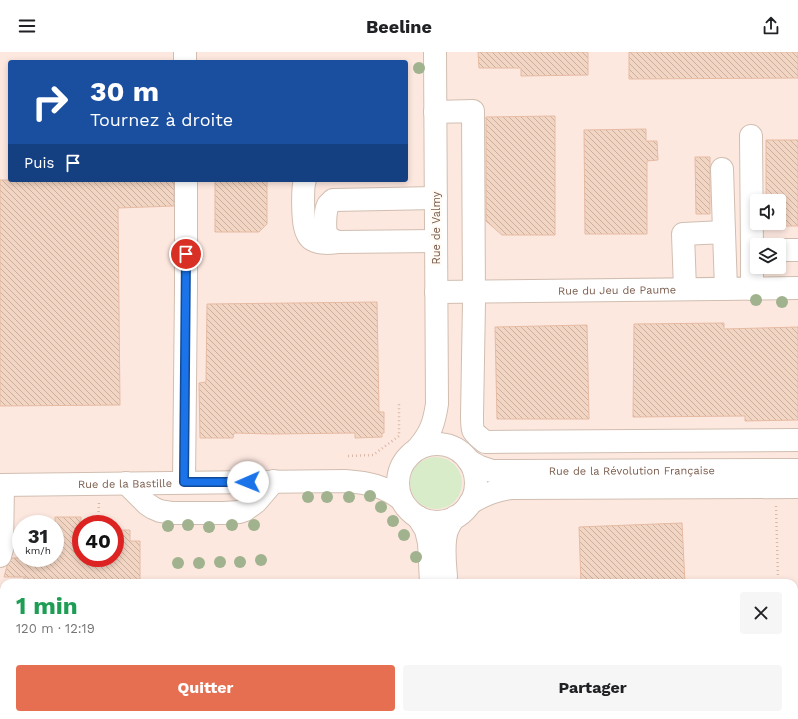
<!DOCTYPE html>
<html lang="fr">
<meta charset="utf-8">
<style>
:root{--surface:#fff;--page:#f6f6f6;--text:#202124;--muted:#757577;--accent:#e76f51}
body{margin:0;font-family:"Work Sans",sans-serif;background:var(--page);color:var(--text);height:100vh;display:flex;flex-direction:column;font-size:15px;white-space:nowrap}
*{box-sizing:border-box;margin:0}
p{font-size:13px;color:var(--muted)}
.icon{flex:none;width:22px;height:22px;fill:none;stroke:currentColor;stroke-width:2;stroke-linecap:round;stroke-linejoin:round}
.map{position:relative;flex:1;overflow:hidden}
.drawer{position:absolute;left:0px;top:527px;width:798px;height:140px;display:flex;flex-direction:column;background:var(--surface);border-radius:12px 12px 0 0;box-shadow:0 2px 6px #0003}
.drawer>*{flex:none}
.banner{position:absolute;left:8px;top:8px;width:400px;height:122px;border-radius:4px;box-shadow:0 2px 6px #0003;background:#1a4fa0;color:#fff;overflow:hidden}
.buttons{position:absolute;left:750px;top:142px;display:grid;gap:8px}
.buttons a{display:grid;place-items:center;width:36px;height:36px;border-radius:4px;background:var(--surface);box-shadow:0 2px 6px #0003;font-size:20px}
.speed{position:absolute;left:12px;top:463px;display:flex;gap:8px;font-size:20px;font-weight:700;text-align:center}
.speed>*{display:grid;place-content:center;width:52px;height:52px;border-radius:50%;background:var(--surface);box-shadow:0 2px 6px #0003;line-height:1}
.speed small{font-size:10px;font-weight:400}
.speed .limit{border:6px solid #d22;background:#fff;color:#111}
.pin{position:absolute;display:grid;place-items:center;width:34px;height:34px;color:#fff;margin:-17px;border:2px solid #fff;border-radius:50%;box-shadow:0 1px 4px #0007}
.me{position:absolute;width:44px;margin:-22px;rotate:269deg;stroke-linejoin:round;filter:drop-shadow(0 0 3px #0008)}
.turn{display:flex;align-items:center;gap:14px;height:84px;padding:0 16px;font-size:18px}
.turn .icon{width:52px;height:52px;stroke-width:2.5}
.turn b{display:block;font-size:28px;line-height:34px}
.then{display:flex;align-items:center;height:38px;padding:0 16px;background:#0003;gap:8px;font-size:15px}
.round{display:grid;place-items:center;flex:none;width:42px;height:42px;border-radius:4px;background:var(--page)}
.overview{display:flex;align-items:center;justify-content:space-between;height:68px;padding:0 16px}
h1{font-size:24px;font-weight:700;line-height:30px;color:#1e9e55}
.cta{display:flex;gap:8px;margin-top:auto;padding:8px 16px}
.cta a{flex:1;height:46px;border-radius:4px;background:var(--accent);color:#fff;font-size:16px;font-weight:700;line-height:46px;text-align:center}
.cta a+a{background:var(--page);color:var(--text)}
header{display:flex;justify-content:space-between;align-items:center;height:52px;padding:0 16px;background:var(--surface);font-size:18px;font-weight:700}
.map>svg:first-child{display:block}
.commercial{fill:#fde8e0;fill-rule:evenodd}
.green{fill:#d8ecc9}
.building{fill:url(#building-back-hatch);stroke:#e6bba3}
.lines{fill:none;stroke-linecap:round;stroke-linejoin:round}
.minor-casing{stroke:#d1beb0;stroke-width:24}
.path{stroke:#d9b8a5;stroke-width:2.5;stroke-dasharray:1 3;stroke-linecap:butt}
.minor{stroke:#fff;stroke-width:22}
.tree{fill:#a0b28e}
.route-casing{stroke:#114b97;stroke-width:10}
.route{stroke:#1a73e8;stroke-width:7}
.labels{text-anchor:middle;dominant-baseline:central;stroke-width:4;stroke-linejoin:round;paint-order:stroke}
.street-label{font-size:11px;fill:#7a5c4d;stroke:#fffaf3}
</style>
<header><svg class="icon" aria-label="menu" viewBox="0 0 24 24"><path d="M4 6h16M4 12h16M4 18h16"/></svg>Beeline<svg class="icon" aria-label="share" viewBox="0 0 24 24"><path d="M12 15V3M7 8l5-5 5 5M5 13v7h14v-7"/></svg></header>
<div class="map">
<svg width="798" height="667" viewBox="0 0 798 667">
<defs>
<pattern id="building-back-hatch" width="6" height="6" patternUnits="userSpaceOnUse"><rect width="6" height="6" fill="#f3d5c3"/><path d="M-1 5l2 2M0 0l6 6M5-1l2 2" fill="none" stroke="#cab0a1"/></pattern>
</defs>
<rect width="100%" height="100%" fill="#fdf6ec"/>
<path class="commercial" d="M0 0H798V667H0ZM10 10H406V128H10ZM757 149H779V171H757ZM757 193H779V215H757ZM21 472H55V506H21ZM81 472H115V506H81ZM4 531H794V663H4Z"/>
<path class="green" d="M410 431a26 26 0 1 1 52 0a26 26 0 1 1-52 0Z"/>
<path class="building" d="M478 0H588V23L521 24V16H479Z
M629 0H798V26L629 27Z
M555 64V183H502L486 169V65Z
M646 77V89H657L658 108 647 109V182H585L584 78Z
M766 88H798V174H767V171H779V149H766Z
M695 105H710V162H696Z
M0 128H174V154L118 156 120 353 0 354Z
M215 128H267V172L259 180H215Z
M377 250 379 360H384V381H382V385L355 386V381L272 382 234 381 233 386H200L199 331 206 330 207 252Z
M724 271V277L798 275V368L745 369V364L633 365 634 272Z
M587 273 589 367H497L495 275Z
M55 465H81V506H115V478H130V489H140V531H18L26 525H4L7 514 12 506H55Z
M682 471 685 531H581L579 475Z"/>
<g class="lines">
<defs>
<g id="minor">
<path d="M185 0V10"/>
<path d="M435 60 473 59 474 250 472 364C472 381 472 379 485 390L798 388"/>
<path d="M751 84 752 198"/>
<path d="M722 117 724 180"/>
<path d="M305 128C302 135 303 167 305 175 306 180 309 186 313 188 321 192 330 191 338 190"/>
<path d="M436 146 333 148C331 150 330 151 328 153 325 159 324 177 327 183 330 187 335 189 338 190L436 189"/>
<path d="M779 198H798"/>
<path d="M685 237 683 182 724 180 726 237"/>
<path d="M752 237V198H757"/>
<path id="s1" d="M436 240 798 236"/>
<circle cx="437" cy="431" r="39"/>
<path d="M418 396C431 381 434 371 437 352L435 0"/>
<path id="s2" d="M469 409 480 415 492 419 798 418"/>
<path d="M184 430 186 236V128"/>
<path d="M126 431 147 452 153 456 160 459 173 461H224L239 460 245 458 256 450 274 429"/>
<path id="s3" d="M0 433 345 429C369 431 382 433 401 447"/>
<path d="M470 451C484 443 495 438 511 436L798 435"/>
<path d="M418 465 426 478 429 491 431 531"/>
<path d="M0 504 2 497 3 433"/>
<path d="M446 525C445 511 442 489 448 476 450 472 452 468 455 465"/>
<path d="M450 663 451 667"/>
</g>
</defs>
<use href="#minor" class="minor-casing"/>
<path class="path" d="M348 404 373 403 399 384V352
M776 454 778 525
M98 472 99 450"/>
<use href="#minor" class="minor"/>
</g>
<g class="tree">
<circle cx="419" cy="16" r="6"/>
<circle cx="756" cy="248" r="6"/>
<circle cx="782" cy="250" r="6"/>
<circle cx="370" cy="444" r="6"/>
<circle cx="308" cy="445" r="6"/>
<circle cx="327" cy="445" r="6"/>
<circle cx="349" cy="445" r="6"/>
<circle cx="381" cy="455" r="6"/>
<circle cx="393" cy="469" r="6"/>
<circle cx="188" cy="473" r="6"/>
<circle cx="232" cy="473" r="6"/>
<circle cx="254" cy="473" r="6"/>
<circle cx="168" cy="474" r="6"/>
<circle cx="209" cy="475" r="6"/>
<circle cx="404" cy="483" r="6"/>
<circle cx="416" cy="505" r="6"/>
<circle cx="261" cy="508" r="6"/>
<circle cx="220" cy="510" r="6"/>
<circle cx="240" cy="510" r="6"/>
<circle cx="178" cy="511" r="6"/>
<circle cx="199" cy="511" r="6"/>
</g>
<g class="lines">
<defs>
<path id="route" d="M186 202 184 430H248"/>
</defs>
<use href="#route" class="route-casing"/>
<use href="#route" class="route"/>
</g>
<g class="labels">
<g class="street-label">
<text transform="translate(436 176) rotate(-90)">Rue de Valmy</text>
<text stroke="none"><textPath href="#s1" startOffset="181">Rue du Jeu de Paume</textPath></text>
<text stroke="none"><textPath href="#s2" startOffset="165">Rue de la Révolution Française</textPath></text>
<text stroke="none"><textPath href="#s3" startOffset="125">Rue de la Bastille</textPath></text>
</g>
</g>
</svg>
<div class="buttons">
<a><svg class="icon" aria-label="sound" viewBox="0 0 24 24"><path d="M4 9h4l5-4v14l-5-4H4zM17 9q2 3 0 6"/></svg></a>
<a><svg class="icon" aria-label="layers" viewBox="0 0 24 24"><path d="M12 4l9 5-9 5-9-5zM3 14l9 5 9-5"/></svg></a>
</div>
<div class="speed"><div>31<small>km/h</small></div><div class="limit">40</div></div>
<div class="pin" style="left:186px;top:202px;background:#d93025"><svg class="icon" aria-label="arrive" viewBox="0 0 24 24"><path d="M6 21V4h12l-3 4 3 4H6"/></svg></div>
<svg class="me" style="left:248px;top:430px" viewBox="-20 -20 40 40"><circle r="19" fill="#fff"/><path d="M0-13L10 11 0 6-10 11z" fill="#1a73e8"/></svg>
<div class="banner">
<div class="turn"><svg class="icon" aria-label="right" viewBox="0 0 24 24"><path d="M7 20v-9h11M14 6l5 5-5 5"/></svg><div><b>30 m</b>Tournez à droite</div></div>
<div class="then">Puis<svg class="icon" aria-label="arrive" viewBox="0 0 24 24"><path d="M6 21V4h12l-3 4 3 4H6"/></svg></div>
</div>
<section class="drawer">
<div class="overview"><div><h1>1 min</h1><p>120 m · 12:19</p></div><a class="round"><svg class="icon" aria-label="close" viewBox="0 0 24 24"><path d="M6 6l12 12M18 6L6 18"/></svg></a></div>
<div class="cta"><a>Quitter</a><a>Partager</a></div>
</section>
</div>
